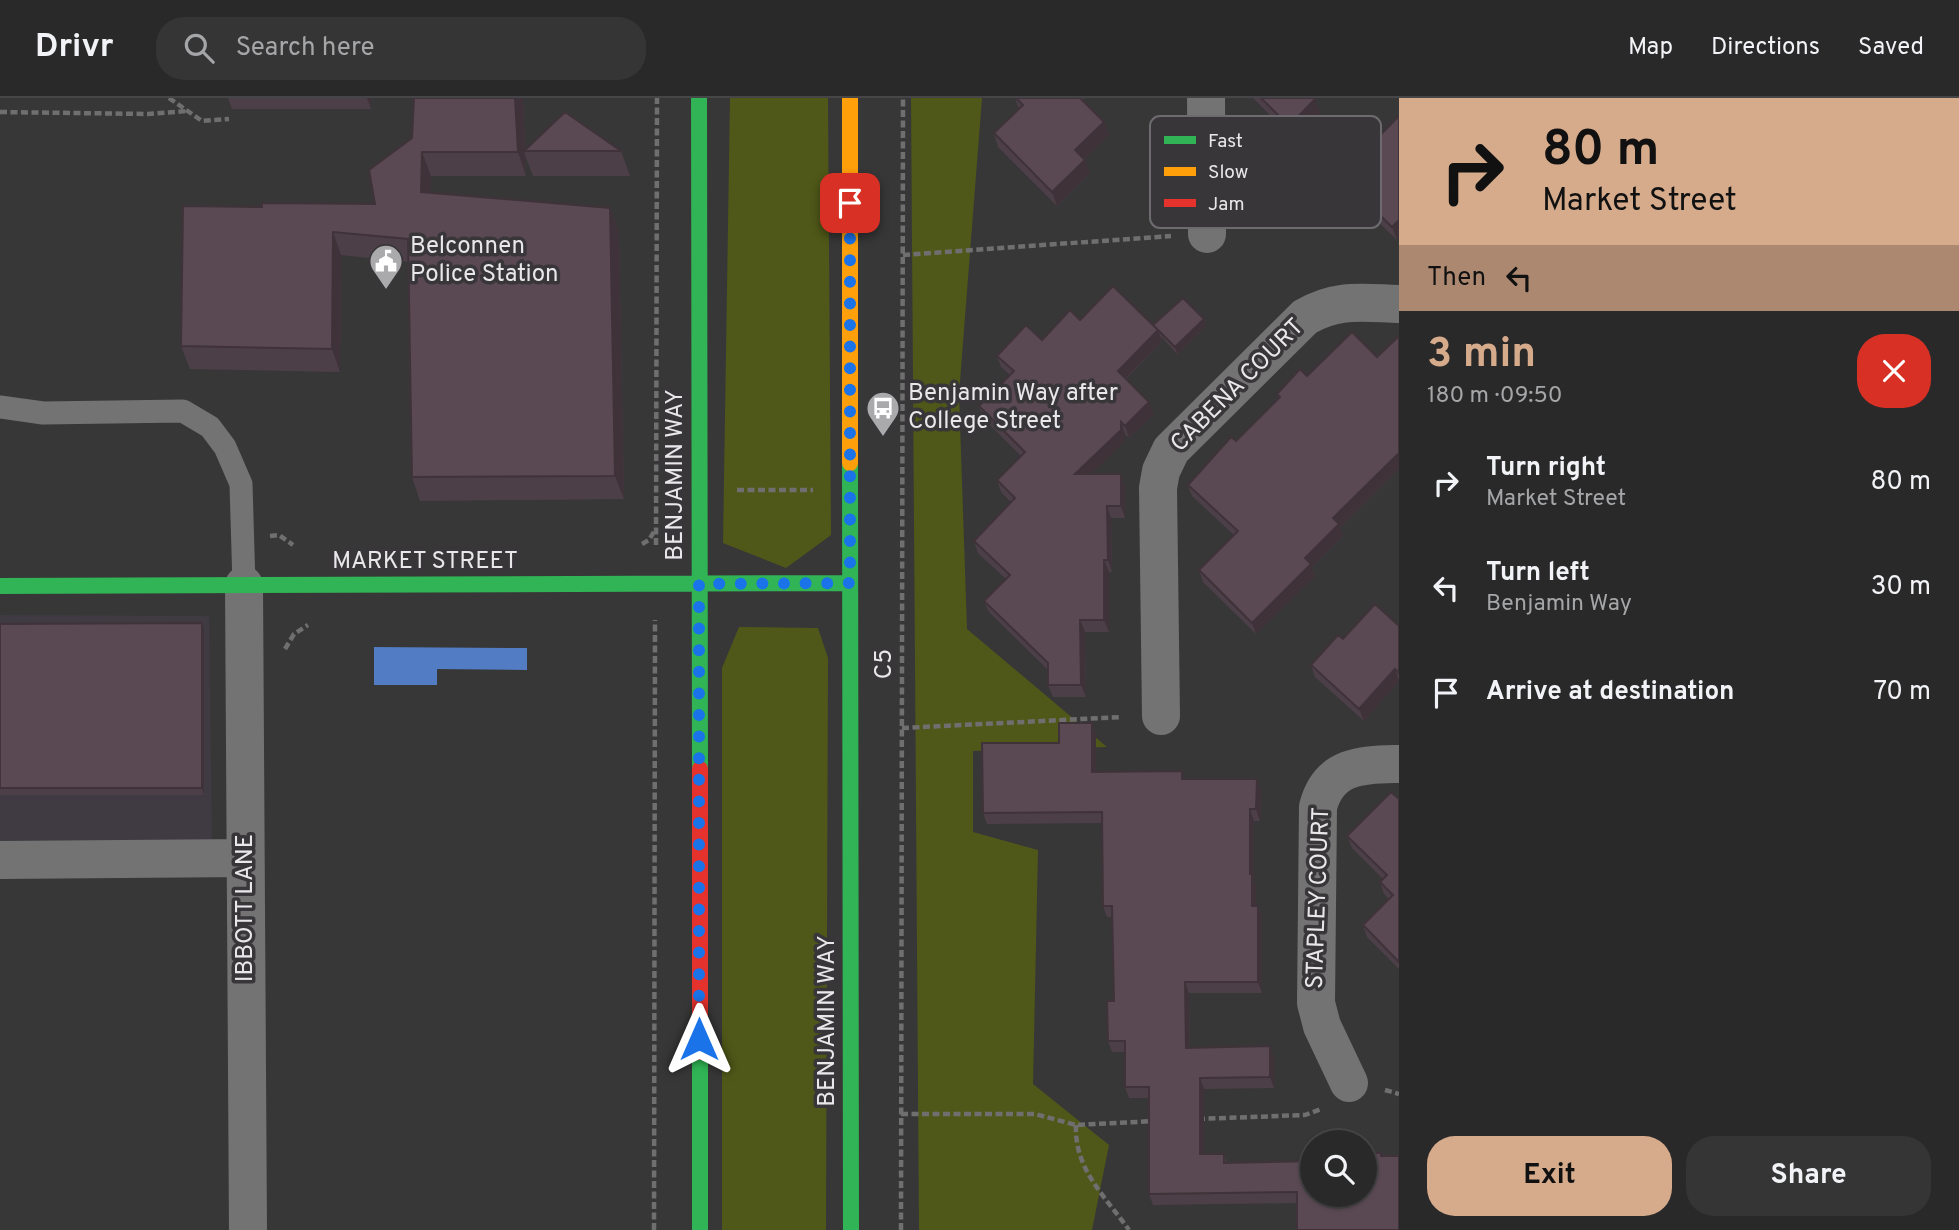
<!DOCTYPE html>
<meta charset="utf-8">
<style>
:root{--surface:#2a292a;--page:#363536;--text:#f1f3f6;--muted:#a5a6a8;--line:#464547;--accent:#d6ab8b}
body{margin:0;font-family:Overpass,sans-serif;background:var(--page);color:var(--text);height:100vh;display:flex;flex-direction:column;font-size:26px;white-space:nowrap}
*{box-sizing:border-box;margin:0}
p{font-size:23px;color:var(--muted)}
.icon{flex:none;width:38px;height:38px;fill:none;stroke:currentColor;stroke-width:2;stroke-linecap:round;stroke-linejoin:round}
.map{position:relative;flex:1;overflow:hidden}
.drawer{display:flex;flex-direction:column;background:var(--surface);width:560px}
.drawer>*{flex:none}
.guide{background:#d6ab8b;color:#111;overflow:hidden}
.fabs{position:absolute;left:1300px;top:1032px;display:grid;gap:14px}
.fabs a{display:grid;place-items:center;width:77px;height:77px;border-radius:50%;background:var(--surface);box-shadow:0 2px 5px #0004,0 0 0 2px var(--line);font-size:35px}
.pin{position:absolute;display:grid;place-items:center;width:60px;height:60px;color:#fff;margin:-30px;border-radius:14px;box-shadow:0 4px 10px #0006}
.me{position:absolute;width:77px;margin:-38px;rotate:0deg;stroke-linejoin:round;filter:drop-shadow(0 0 5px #0008)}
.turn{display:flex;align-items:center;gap:24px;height:147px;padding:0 28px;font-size:32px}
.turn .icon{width:91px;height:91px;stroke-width:2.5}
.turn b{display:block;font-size:49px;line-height:60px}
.then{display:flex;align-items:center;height:66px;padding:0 28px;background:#0003;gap:14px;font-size:26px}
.round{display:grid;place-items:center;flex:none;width:74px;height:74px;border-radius:28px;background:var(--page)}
.summary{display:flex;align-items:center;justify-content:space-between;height:119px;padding:0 28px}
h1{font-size:42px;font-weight:700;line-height:52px;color:var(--accent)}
.cta{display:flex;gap:14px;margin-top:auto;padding:14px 28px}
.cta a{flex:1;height:80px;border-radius:28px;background:var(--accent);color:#111;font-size:28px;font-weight:700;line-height:80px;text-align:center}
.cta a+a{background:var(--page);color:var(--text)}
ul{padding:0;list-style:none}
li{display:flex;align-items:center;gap:21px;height:105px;padding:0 28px}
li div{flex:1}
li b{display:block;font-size:26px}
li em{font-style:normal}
header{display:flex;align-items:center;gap:42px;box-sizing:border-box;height:98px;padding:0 35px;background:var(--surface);border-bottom:2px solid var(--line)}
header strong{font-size:33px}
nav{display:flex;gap:38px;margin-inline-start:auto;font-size:24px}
.search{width:490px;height:63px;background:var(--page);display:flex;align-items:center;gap:18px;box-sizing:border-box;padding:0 24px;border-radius:28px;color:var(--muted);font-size:26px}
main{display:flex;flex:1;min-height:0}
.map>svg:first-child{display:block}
.built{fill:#403a42}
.green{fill:#4f5818}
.water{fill:#527cc3}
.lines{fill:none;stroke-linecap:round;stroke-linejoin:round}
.path{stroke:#706f70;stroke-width:4.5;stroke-dasharray:7 3.5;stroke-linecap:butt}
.lane{stroke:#747374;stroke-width:23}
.street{stroke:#747374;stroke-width:38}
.fast{stroke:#30b455;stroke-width:16}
.slow{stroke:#ff9f0a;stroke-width:16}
.jam{stroke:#e5322d;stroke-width:16}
.wall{fill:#4d3f47}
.shaded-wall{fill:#3f3339}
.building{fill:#5a4952;stroke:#3f3339;stroke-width:2}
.route{stroke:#1a73e8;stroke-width:12;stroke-dasharray:0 21.6}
.labels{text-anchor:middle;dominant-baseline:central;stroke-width:7;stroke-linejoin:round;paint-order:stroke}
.poi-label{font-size:24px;fill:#e8e7e9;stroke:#383639;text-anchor:start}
.street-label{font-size:24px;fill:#e8e7e9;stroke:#383639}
.key{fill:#383639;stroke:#6d6b6e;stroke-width:2}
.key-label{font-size:19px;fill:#e8e7e9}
</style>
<header>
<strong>Drivr</strong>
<div class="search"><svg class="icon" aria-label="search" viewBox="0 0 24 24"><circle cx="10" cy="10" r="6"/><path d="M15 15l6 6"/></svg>Search here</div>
<nav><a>Map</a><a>Directions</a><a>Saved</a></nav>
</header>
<main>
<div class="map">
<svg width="1399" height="1132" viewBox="0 0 1399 1132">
<rect width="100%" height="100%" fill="#383738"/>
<path class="built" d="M0 517 209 518 212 748 0 750Z"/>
<path class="green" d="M730 0H828L831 437 786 470 723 445Z
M911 0H982L959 296 967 531 1107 649 973 653V734L1038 752 1033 986 1109 1047 1092 1132H919Z
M739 529 818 530 828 560 826 1132H722V570Z"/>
<path class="water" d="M374 549 527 550V572L437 571V587H374Z"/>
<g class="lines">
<path class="path" d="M169 0 202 23 229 21
M0 14 148 16 187 13
M903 157 1171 138
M737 392H813
M270 438 279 437 293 447
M642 446 649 442 655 432
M656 447 657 0
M285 551 294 536 308 527
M902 630 1122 619
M1385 992 1399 996
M901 1016H1035L1076 1027 1155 1023
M1198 1021 1305 1017 1321 1011
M1076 1027C1074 1071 1105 1098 1129 1132
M654 1132 655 522
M901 1132 903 0"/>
<path class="lane" d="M0 309 43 315 183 313 210 329 225 349 241 386 244 487"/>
<path class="street" d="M1206 0 1207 136
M244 487 248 1132
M1161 618 1158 390 1161 373 1171 352 1305 219C1338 200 1363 205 1399 206
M0 762 245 760
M1349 985 1322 928 1316 905 1318 709C1329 666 1363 667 1399 666"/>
<path class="fast" d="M699 0 700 671
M850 365 851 1132
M0 488 850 485
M700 954V1132"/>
<path class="slow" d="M850 0V365"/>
<path class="jam" d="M700 671V954"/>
</g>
<path class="wall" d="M228 0H371V11H232Z
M523 0 525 52 621 53 630 78H533L525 57 526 78H431L430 94 610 110 619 133 624 401 420 403 412 379 408 164 341 157 340 274 190 271 181 248 262 109 375 106 369 72Z
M1015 0H1085L1083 2 1104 24 1109 37 1084 61 1090 75 1057 108 998 49 994 35 1019 11Z
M1253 0H1314L1320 15 1294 41Z
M1399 20 1397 142 1344 91 1340 78Z
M1080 222 1154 228H1206L1177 256 1161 238 1162 243 1126 281 1154 316 1129 340 1125 336V343L1091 376H1121L1125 388V420H1111L1112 474H1109V534H1085L1086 599H1053L1048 587V572L989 514 984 503 1006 481 978 455 974 443 1011 404 1001 394 997 382 1021 358 983 320 979 308 1010 277 1001 269 997 258 1042 242Z
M1399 238V371L1340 430 1343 438 1312 469 1315 478 1256 536 1203 484 1199 472 1234 437 1192 398 1188 387 1236 343 1279 301 1277 296 1307 278 1377 259Z
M202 525 204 532V697H0V526Z
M1399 528V583L1364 623 1315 579 1311 567 1343 541Z
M1092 625 1096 636V674L1185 681H1257L1261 692 1260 723H1254V783L1256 787V808H1258L1262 819V895H1189L1190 950 1270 948 1274 960V990L1204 991V1056H1224L1227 1065 1312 1063 1381 1055 1382 1058 1297 1105 1153 1107 1149 1096V1000H1129L1125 989V954H1112L1108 943 1114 903 1112 819H1107L1103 808 1102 725 987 726 983 715 1059 645Z
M1399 701V871L1367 839 1363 827 1389 801 1384 796 1380 784 1383 781 1352 750 1347 738Z"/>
<path class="shaded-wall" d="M367 0H371V11Z
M515 0H523L525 53H524L525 57 526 78 518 54Z
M1315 1 1320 15 1294 41 1289 28Z
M1104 24 1109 37 1080 66 1075 52Z
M422 54 431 78 429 117 421 94Z
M1085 62 1090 75 1057 108 1052 94Z
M610 110 619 133 624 401 615 378Z
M1399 122V140L1397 142 1392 129Z
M333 134 341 157 340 274 332 251Z
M1204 221 1206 228 1177 256 1175 249Z
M1158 232 1162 243 1122 284 1118 273Z
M1149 304 1154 316 1129 340 1125 328Z
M1121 324 1125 336V343L1079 388 1075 376Z
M1399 355V371L1340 430 1343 438 1312 469 1315 478 1256 536 1252 525 1305 460 1333 420Z
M1121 376 1125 388V420L1121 408Z
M1107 408 1111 420 1112 474 1108 462Z
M1104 462 1109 474V534L1104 522Z
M1080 522 1085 534 1086 599 1081 587Z
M202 525 204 532V697L202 690Z
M1395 571 1399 583 1364 623 1359 611Z
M1092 625 1096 636V685L1092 674Z
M1257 681 1261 692 1260 723 1256 711Z
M1250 711 1254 723V783L1256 787V820L1252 808 1250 776Z
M1258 808 1262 819V895L1258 884Z
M1185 884 1189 895 1190 961 1186 950Z
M1270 948 1274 960V990L1270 979Z
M1200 980 1204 991V1067L1200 1056Z"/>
<path class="building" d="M414 0H515L518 54H422L421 94 610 110 615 378 412 379 408 141 333 134 332 251 181 248 183 108 262 109V105L375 106 369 72 412 40Z
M1016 0H1080L1104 24 1075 52 1085 62 1052 94 994 35 1023 7Z
M1261 0H1314L1315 1 1289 28Z
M565 14 621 53H524Z
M1398 19 1399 20V122L1392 129 1340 78Z
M1113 188 1158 232 1118 273 1149 304 1125 328 1121 324V332L1075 376H1121V408H1107L1108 462H1104V522H1080L1081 587H1048V565L984 503 1010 477 974 443 1015 400 997 382 1025 354 979 308 1014 273 997 258 1026 227 1042 242 1070 212 1080 222Z
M1183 200 1204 221 1175 249 1153 227Z
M1352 234 1377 259 1399 238V355L1333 420 1339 426 1305 460 1311 466 1252 525 1199 472 1238 433 1188 387 1231 339 1236 343 1280 299 1277 296 1300 271 1307 278Z
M1375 506 1399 528V575L1395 571 1359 611 1311 567 1338 537 1343 541Z
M202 525V690H0V526Z
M1059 625H1092V674L1182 673V681H1257L1256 711H1250V776H1252V808H1258V884H1185L1186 950 1270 948V979L1200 980V1056H1224V1065L1312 1063V1097H1365V1055H1381V1058H1399V1132H1297V1094L1149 1096V989H1125V943H1108L1107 903H1114L1112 808H1103L1102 714 983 715 982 645H1059Z
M1391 694 1399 701V864L1363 827 1393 797 1380 784 1387 777 1347 738Z"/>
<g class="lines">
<path class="route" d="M699 941V486L850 485V105"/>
</g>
<defs>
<symbol id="civic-pin" viewBox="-11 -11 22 30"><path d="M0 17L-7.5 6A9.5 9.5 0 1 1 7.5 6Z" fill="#aaa9ab" stroke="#383639"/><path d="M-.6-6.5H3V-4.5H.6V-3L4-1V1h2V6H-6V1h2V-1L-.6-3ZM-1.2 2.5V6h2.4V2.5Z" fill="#fff"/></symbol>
<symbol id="bus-pin" viewBox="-11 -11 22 30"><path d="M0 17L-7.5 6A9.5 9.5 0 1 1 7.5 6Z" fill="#aaa9ab" stroke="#383639"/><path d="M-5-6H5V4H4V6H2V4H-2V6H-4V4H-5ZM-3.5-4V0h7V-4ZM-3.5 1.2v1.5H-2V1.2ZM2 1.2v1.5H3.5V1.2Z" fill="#fff"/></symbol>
</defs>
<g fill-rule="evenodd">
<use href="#civic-pin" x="367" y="144" width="38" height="52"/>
<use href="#bus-pin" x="864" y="291" width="38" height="52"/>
</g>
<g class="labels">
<g class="poi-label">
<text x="410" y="149">Belconnen<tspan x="410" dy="28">Police Station</tspan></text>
<text x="908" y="296">Benjamin Way after<tspan x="908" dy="28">College Street</tspan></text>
</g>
<g class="street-label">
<text transform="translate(1238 288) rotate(-45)">CABENA COURT</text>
<text transform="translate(676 377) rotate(-90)">BENJAMIN WAY</text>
<text x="425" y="464">MARKET STREET</text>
<text transform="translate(885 566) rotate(-90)">C5</text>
<text transform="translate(1319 800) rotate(-88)">STAPLEY COURT</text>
<text transform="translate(246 810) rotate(-90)">IBBOTT LANE</text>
<text transform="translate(828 923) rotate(-90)">BENJAMIN WAY</text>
</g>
</g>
<rect x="1150" y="18" width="231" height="112" rx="10" class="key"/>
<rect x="1164" y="38" width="32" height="8" fill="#30b455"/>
<rect x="1164" y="69" width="32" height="9" fill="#ff9f0a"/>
<rect x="1164" y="101" width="32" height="8" fill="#e5322d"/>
<g class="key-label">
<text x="1208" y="49">Fast</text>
<text x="1208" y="80">Slow</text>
<text x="1208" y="112">Jam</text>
</g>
</svg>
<div class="fabs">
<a><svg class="icon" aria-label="search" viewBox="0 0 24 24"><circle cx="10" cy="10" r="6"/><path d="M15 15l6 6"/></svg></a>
</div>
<div class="pin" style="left:850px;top:105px;background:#d93025"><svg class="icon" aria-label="arrive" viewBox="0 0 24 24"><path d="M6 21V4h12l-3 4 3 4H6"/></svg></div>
<svg class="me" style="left:699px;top:941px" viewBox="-20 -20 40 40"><path d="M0-17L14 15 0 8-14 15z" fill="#1a73e8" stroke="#fff" stroke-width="4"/></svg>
</div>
<section class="drawer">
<div class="guide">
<div class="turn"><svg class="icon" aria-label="right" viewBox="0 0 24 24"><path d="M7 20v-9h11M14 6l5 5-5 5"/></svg><div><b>80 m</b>Market Street</div></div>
<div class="then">Then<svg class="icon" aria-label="left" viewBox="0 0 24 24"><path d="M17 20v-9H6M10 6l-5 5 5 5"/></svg></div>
</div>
<div class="summary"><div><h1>3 min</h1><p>180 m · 09:50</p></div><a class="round" style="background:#d93025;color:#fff"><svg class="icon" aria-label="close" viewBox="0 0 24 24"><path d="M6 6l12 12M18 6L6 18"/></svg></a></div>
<ul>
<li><svg class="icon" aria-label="right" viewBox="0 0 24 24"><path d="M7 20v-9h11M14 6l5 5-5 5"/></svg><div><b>Turn right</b><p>Market Street</p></div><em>80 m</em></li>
<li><svg class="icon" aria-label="left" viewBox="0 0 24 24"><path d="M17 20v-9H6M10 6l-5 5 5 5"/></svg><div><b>Turn left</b><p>Benjamin Way</p></div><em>30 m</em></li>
<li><svg class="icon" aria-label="arrive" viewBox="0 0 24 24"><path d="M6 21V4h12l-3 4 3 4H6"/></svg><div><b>Arrive at destination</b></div><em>70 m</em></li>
</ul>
<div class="cta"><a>Exit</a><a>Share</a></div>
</section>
</main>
